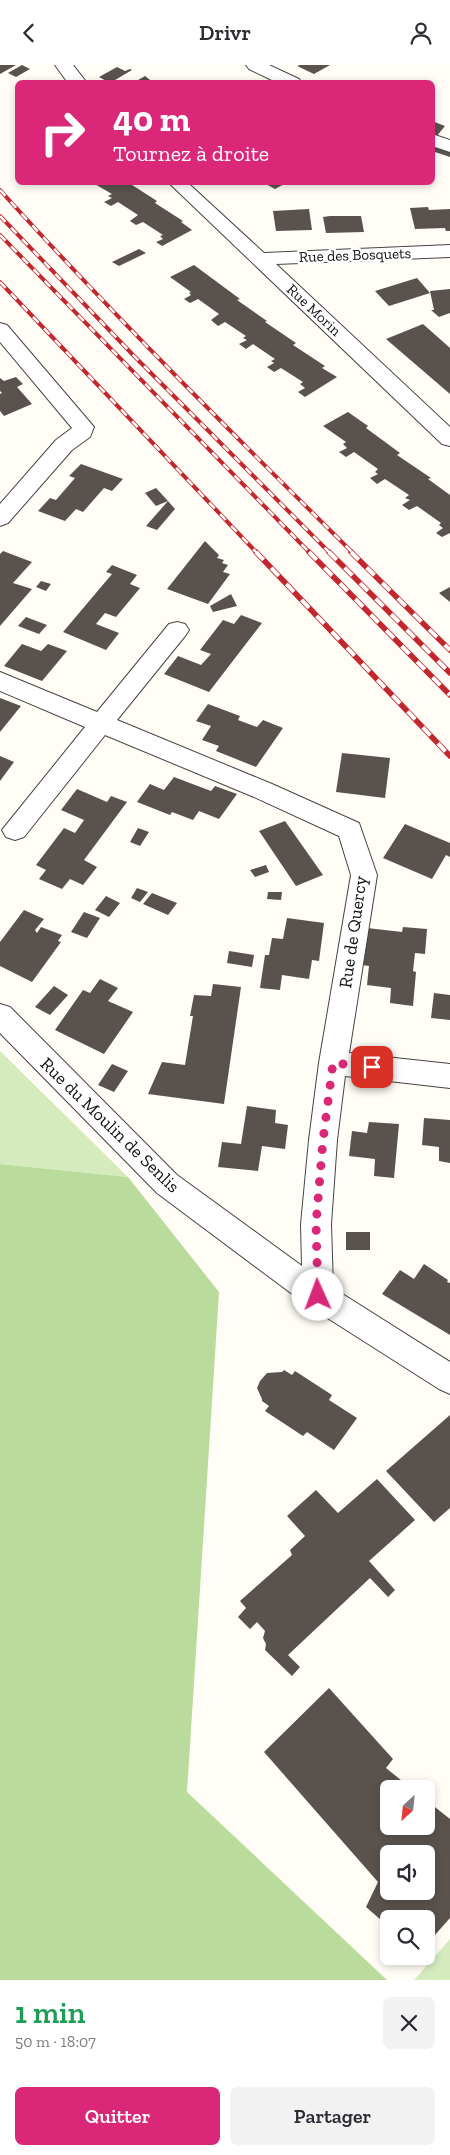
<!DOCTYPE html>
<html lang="fr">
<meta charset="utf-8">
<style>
:root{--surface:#fff;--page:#f2f2f3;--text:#2b2b33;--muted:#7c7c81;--accent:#db2777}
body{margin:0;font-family:"Zilla Slab",serif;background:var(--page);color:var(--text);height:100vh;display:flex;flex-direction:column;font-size:19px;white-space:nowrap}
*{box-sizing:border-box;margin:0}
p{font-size:16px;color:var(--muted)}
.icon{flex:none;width:28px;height:28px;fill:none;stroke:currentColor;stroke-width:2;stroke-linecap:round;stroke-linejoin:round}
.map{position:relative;height:1915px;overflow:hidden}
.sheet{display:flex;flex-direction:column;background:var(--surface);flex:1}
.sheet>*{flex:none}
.top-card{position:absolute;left:15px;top:15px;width:420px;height:105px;border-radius:8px;box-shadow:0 2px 8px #0003;background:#db2777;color:#fff;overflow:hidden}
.needle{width:32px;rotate:207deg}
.controls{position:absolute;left:380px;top:1715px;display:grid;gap:10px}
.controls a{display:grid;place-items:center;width:55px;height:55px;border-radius:8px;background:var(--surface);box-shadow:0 2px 8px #0003;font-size:25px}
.pin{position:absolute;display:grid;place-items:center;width:42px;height:42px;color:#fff;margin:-21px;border-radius:10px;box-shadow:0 2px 8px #0006}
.me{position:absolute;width:55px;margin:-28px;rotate:358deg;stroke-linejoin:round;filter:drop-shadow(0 0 4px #0008)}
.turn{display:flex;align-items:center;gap:18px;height:105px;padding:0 15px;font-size:22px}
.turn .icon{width:65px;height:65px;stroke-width:2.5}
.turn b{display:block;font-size:35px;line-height:42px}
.round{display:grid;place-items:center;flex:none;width:52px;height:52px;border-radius:8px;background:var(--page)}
.overview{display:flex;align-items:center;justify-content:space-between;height:85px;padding:0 15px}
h1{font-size:30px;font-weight:600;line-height:38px;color:#1e9e55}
.action{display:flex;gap:10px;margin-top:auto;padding:10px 15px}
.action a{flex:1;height:58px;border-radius:8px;background:var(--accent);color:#fff;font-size:20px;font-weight:600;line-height:58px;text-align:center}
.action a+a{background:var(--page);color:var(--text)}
header{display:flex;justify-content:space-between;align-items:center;height:65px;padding:0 15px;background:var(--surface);font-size:22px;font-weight:600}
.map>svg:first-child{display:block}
.green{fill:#d5ebbd}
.forest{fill:#b9dc9c}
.building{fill:#5a524d;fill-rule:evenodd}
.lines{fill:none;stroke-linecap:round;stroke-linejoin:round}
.street-casing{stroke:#444;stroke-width:2}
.street{fill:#fff;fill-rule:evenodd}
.rail-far1-casing{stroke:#c4262e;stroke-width:4}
.rail-casing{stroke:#c4262e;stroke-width:5.5}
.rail-far1{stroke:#fff;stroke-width:2.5;stroke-dasharray:8;stroke-linecap:butt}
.rail{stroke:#fff;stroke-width:4;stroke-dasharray:11;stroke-linecap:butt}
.route{stroke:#db2777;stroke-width:9;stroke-dasharray:0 16.2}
.labels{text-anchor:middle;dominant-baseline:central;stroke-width:5;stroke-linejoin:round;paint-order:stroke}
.far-street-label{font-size:15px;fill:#111;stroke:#fff}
.street-label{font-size:18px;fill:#111;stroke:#fff}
</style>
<header><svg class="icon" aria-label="back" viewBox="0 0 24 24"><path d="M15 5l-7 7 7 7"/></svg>Drivr<svg class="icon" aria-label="person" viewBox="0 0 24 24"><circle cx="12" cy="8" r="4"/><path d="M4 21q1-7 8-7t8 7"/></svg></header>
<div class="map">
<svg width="450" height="1915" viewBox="0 0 450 1915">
<rect width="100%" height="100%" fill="#fffdf5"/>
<path class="green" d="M0 986 128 1112 0 1099Z
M450 1874V1915H414Z"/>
<path class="forest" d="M0 1099 128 1112 219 1227 187 1727 387 1915H0Z"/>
<path class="building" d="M0 0H16L0 9Z
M22 0 30 4 16 12 8 8Z
M300 0H330L314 9 297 1Z
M117 2 125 6 130 4 132 5 110 18 99 12Z
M145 11 154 18H133Z
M432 56 445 61 436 72 432 70Z
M432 81 450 85V92L432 86Z
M93 118H129L157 136 155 138 183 156 181 157 192 165 162 181 156 177 163 174 160 171 163 170 143 157 136 160 130 156 138 150 118 137 111 141 104 137 112 133 108 131 112 129Z
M264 118H286L275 124Z
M428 142 429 145 450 144V166H446L445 163 415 164 410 143Z
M309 144 312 165 276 166 273 146Z
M330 151H361L364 167 326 168 323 152Z
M139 184 146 188 119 201 112 197Z
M194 200 240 234 237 235 267 256 265 257 296 278 293 280 325 301 322 303 337 312 305 332 298 327 305 323 300 319 303 317 281 303 274 307 267 302 274 298 271 296 275 294 253 279 246 284 239 279 247 275 243 273 246 271 225 257 218 261 211 255 219 249 198 234 190 238 184 234 191 230 189 228 191 227 170 212Z
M417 213 430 228 389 241 375 226Z
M450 224V248L439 252 431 245H434L430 226Z
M423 259 450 283V329L386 274Z
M16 312 23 319 17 322 32 339 4 351 0 346V329L2 328 0 326V313L4 316Z
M348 347 368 361 366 363 400 388 397 390 431 413 428 414 450 430V468L442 472 436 468 443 463 439 460 441 458 417 441 409 445 402 440 410 435 405 433 409 430 385 414 377 419 370 413 378 409 375 407 378 404 354 387 346 392 339 387 347 383 343 379 346 377 323 361Z
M81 399 123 414 112 426 104 423 83 447 76 444 65 456 38 446 50 433 56 435 75 413 69 411Z
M156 423 168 436 156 441 145 428Z
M168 436 175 444 157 465 146 461Z
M205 476 219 490 217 493 224 495 222 498 228 500 223 507 230 509 208 539 167 524Z
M3 486 32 497 13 518 32 524 0 561V489Z
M112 500 137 510 130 519 140 523 116 552 105 548 96 559 119 568 106 585 63 567 112 509 106 507Z
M41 516 51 519 46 526 36 522Z
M450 522V537L439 528Z
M231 529 237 541 213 547 210 541Z
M241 550 262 558 209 627 164 609 178 591 201 600 211 589 200 585 223 555 234 559Z
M26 552 47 560 39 569 18 561Z
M22 579 41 586 48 579 67 586 42 616 4 601Z
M0 633 21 641 0 667Z
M208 639 240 651 238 655 257 662 263 655 283 663 256 702 216 686 219 681 202 675 211 661 196 656Z
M342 688 390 693 385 733 336 727Z
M0 691 14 697 0 716Z
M174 712 211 726 215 721 237 729 219 754 199 746 193 755 172 747 170 750 137 737 150 719 164 725Z
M77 724 107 737 111 731 127 737 84 795 97 802 83 820 70 814 62 824 39 814 46 805 36 800 64 763 75 768 84 755 61 745Z
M285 756 323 810 296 821 259 766Z
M405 759 450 778V792L446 790 432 814 383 793Z
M138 763 149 767 140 781 130 777Z
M266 800 269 807 255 812 250 805Z
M137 823 148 827 140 837 131 833Z
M268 827H282L281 835 267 834Z
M152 828 177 838 168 850 143 839Z
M106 831 120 838 109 852 95 845Z
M24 845 44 854 35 865 37 868 41 862 62 870 58 876 61 877 32 917 0 901V877Z
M84 847 100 853 87 873 71 867Z
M287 853 324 858 319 896 312 895 309 914 282 910 280 925 260 923 265 890H269L272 873 283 874Z
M403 862 427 864 425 889 415 888 413 906 416 907 413 941 390 938 391 923 367 920 369 901 362 900 367 863 402 867Z
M229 886 254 890 252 902 227 898Z
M100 914 118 923 108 936 133 947 104 989 55 965 83 925 90 928Z
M213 919 241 922 224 1039 148 1029 162 997 185 1000 193 951H190L194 930 211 931Z
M54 921 68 930 50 950 35 942Z
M434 928 450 930V955L431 953Z
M112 999 128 1006 114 1027 98 1020Z
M247 1041 276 1045 275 1058 288 1060 285 1084 262 1081 258 1106 218 1102 222 1077 241 1079Z
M424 1053 450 1055V1098L439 1096V1082L422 1080Z
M369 1057 399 1059 394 1113 374 1111 375 1094 349 1091 352 1066 367 1068Z
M346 1167H370V1185H346Z
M424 1199 448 1215 447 1217 450 1218V1270L382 1229 400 1205 414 1214Z
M284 1305 292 1310 295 1306 332 1330 329 1335 357 1353 334 1385 307 1367 303 1371 265 1346 269 1341 262 1336V1334L257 1323 260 1316 267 1308 282 1307Z
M450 1350V1443L434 1457 386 1406Z
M377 1414 415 1455 369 1496 395 1525 388 1532 370 1513 288 1590 300 1602 292 1611 265 1585 266 1579 263 1573 265 1566 257 1557 250 1564 238 1552 246 1543 240 1536 292 1490 290 1485 305 1471 287 1451 316 1425 338 1448Z
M329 1623 393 1694 386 1703 412 1724H389V1761H426V1735L450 1754V1853L426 1880V1854H389V1862L366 1842 378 1817 264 1687ZM389 1789H426V1826H389Z"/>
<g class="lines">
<defs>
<path id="street" d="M55 0H73L87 18H68Z
M246 0H269L299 14 302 18H278L249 4Z
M432 69 450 75V87L432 81Z
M169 118H188L264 188 450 180V192L276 199 450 362V381L442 379Z
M0 258 7 260 94 362 90 372 72 385 8 458 0 461V439L56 375 72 363 0 277Z
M177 557 185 559 189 565 185 571 117 655 272 719 359 758 377 810 349 988 450 999V1023L345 1011 337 1075 331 1159 333 1223 450 1297V1329L439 1324 307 1240 157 1128 0 968V939L10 942 177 1110 302 1201 301 1159 309 1075 319 998 351 810 339 771 254 732 105 670 24 772 15 775 6 772 2 765 85 662 0 626V607L97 647 169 559Z"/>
</defs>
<use href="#street" class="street-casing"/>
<use href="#street" class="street"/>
<defs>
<path id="rail-far1" d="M0 125C113 250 233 369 353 488
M0 151 134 291 330 488
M0 170 310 488
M0 217 257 488"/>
<path id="rail" d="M256 487 450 691
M309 487 450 630
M329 487 450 608
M351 487 450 585"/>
</defs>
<use href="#rail-far1" class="rail-far1-casing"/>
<use href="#rail" class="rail-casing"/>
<use href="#rail-far1" class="rail-far1"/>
<use href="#rail" class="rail"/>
</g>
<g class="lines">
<path class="route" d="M318 1230 316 1159 323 1075 333 998 372 1002"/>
</g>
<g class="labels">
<g class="far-street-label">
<text transform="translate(355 190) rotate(-2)">Rue des Bosquets</text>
<text transform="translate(314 245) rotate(43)">Rue Morin</text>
</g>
<g class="street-label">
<text transform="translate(353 867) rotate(-82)">Rue de Quercy</text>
<text transform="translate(110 1060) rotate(44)">Rue du Moulin de Senlis</text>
</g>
</g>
</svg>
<div class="controls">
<a><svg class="needle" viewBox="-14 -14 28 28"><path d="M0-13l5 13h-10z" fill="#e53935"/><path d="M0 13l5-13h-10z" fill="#7c7c81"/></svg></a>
<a><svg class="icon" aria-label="sound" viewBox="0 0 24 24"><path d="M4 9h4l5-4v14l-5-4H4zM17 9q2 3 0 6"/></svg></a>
<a><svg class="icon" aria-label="search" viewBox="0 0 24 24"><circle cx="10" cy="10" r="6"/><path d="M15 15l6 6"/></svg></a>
</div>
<div class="pin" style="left:372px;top:1002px;background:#d93025"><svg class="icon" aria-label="arrive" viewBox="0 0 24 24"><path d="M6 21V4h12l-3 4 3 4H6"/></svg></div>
<svg class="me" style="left:318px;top:1230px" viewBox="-20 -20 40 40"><circle r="19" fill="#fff"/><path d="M0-13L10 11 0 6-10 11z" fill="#db2777"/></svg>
<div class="top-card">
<div class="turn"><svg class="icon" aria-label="right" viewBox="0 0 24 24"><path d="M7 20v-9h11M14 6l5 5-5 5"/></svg><div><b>40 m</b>Tournez à droite</div></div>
</div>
</div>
<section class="sheet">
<div class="overview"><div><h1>1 min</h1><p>50 m · 18:07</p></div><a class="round"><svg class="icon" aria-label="close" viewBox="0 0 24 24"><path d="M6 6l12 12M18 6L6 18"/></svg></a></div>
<div class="action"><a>Quitter</a><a>Partager</a></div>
</section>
